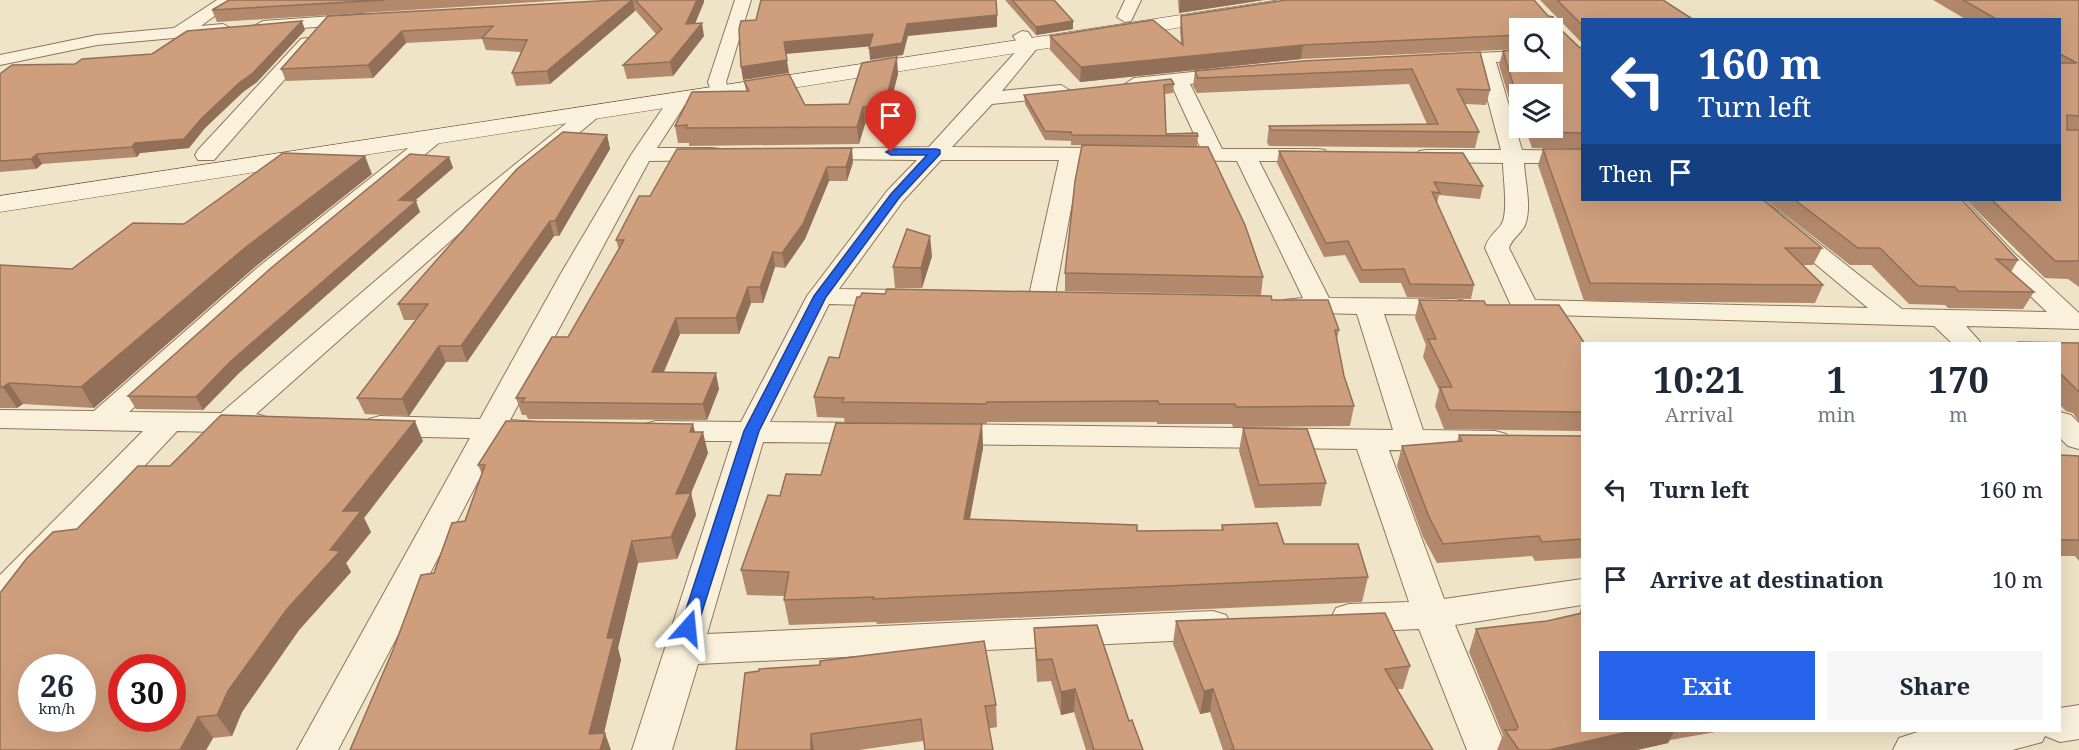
<!DOCTYPE html>
<style>
:root{--surface:#fff;--page:#f6f6f7;--text:#1f2937;--muted:#747a83;--accent:#2563eb}
body{margin:0;font-family:"Noto Serif",serif;background:var(--page);color:var(--text);height:100vh;display:flex;flex-direction:column;font-size:22px;white-space:nowrap}
*{box-sizing:border-box;margin:0}
p{font-size:20px;color:var(--muted)}
.icon{flex:none;width:33px;height:33px;fill:none;stroke:currentColor;stroke-width:2;stroke-linecap:round;stroke-linejoin:round}
.map{position:relative;flex:1;overflow:hidden}
.panel{position:absolute;left:1581px;top:342px;width:480px;height:390px;display:flex;flex-direction:column;background:var(--surface);border-radius:0px;box-shadow:0 6px 24px #0002}
.panel>*{flex:none}
.banner{position:absolute;left:1581px;top:18px;width:480px;height:183px;border-radius:0px;box-shadow:0 6px 24px #0002;background:#1a4fa0;color:#fff;overflow:hidden}
.controls{position:absolute;left:1509px;top:18px;display:grid;gap:12px}
.controls a{display:grid;place-items:center;width:54px;height:54px;border-radius:0px;background:var(--surface);box-shadow:0 6px 24px #0002;font-size:30px}
.speed{position:absolute;left:18px;top:654px;display:flex;gap:12px;font-size:30px;font-weight:700;text-align:center}
.speed>*{display:grid;place-content:center;width:78px;height:78px;border-radius:50%;background:var(--surface);box-shadow:0 6px 24px #0002;line-height:1}
.speed small{font-size:15px;font-weight:400}
.speed .limit{border:9px solid #d22;background:#fff;color:#111}
.pin{position:absolute;display:grid;place-items:center;width:51px;height:51px;color:#fff;margin:-62px -26px;border-radius:50% 50% 50% 0;rotate:-45deg;box-shadow:0 0 6px #0007}
.pin .icon{rotate:45deg}
.me{position:absolute;width:66px;margin:-33px;rotate:18deg;stroke-linejoin:round;filter:drop-shadow(0 0 4px #0008)}
.turn{display:flex;align-items:center;gap:21px;height:126px;padding:0 18px;font-size:27px}
.turn .icon{width:78px;height:78px;stroke-width:2.5}
.turn b{display:block;font-size:42px;line-height:51px}
.then{display:flex;align-items:center;height:57px;padding:0 18px;background:#0003;gap:12px;font-size:22px}
.eta{display:flex;justify-content:space-evenly;align-items:center;height:102px;text-align:center}
.eta b{font-size:36px;font-weight:700;line-height:42px}
.button{display:flex;gap:12px;margin-top:auto;padding:12px 18px}
.button a{flex:1;height:69px;border-radius:0px;background:var(--accent);color:#fff;font-size:24px;font-weight:700;line-height:69px;text-align:center}
.button a+a{background:var(--page);color:var(--text)}
ul{padding:0;list-style:none}
li{display:flex;align-items:center;gap:18px;height:90px;padding:0 18px}
li div{flex:1}
li b{display:block;font-size:22px}
li em{font-style:normal}
.map>svg:first-child{display:block}
.lines{fill:none;stroke-linecap:round;stroke-linejoin:round}
.street-casing{stroke:#8d765c;stroke-width:2}
.secondary-casing{stroke:#6f573f;stroke-width:1}
.street{fill:#faf1dc;fill-rule:evenodd}
.secondary{fill:#faf1dc;fill-rule:evenodd}
.wall{fill:#b2896c}
.shaded-wall{fill:#916f58}
.building{fill:#cf9f7d;stroke:#916f58;stroke-width:1.5;fill-rule:evenodd}
.route{fill:#2563eb;stroke:#184099;stroke-width:1.5}
</style>
<div class="map">
<svg width="2079" height="750" viewBox="0 0 2079 750">
<rect width="100%" height="100%" fill="#f0e4c8"/>
<g class="lines">
<defs>
<path id="street" d="M217 0H236L201 26 223 24 232 29 229 33 97 45 0 65V55L97 35 174 28Z
M735 0H751L726 82 730 93 720 99 713 97 708 82Z
M1125 0H1141L1131 21 1125 22 1117 17Z
M361 14 367 15 369 19 367 23 263 31 254 26 263 21Z
M1022 31 1028 32 1038 47 1002 91 1061 85 1071 91 1061 97 992 104 952 147 1119 148 1127 149 1130 154 1127 159 1080 160 1054 300 1050 306 1041 308 1032 306 1028 300 1059 160H941L903 201 839 289 899 290 908 292 912 298 908 304 899 306 829 304 770 422 871 423 882 426 886 433 882 440 871 443 763 442 707 634 1213 611 1226 615 1231 625 1226 635 1213 639 698 664 672 750H632L732 441H656L645 438 641 431 645 424 656 421 741 422 807 296 887 191 917 160 815 159 808 157 804 153 808 149 929 147 1020 47 1013 36Z
M307 38 316 43 313 47 214 160H198L195 155 198 150 301 39Z
M1520 51V61L1496 62 1522 150 1582 151V163H1524C1525 182 1532 207 1525 225 1521 234 1512 238 1509 248L1535 300 1868 308 1739 200H1764L1902 309 2047 312 1995 262 1941 200H1964L2013 252 2079 313V329L1966 326 1982 344H1953L1934 326 1515 314 1485 248C1488 237 1494 234 1501 225 1509 214 1503 177 1503 163L1427 162 1419 161 1416 156 1419 151 1427 150H1501L1478 63 1442 64 1433 59 1436 55Z
M1232 68 1241 74 1239 78 1190 84 1222 149H1317L1325 150 1328 155 1325 160 1317 161H1259L1329 298 1456 299 1465 301 1469 307 1465 313 1456 315 1384 314 1423 430 1495 431 1506 434 1510 441 1506 448 1495 451 1389 450 1444 599 1582 579V605L1455 625 1507 750H1467L1419 629 1349 632 1336 628 1331 618 1336 608 1349 604 1409 602 1357 449 944 444 933 441 929 434 933 427 944 424 1393 430 1357 314 1284 312 1280 306 1284 300 1303 298 1237 161 1167 160 1164 155 1167 150 1201 149 1172 86 1134 90 1125 84 1134 78Z
M678 94 688 100 657 148H712L720 149 723 154 720 159 712 160 649 161 510 420 549 423 553 430 549 437 538 440 500 439 338 750H297L470 438 380 436 369 433 365 426 369 419 380 416 480 419 560 275 631 155 671 96Z
M591 107 598 109 601 113 598 117 473 221 256 414 264 416 268 423 264 430 253 433 177 431 13 607 0 611V575L143 431 0 428V410L94 411 257 268 426 134H440L443 138 440 142 275 278 129 412 221 413 457 211 584 109Z
M2060 412 2071 415 2079 423V449L2068 446 2060 438Z
M2079 705V739L2060 742 2045 736 2042 742 2012 750H1893L1899 738 1924 730H2060V708Z"/>
<path id="secondary" d="M1279 0H1325L1316 6 0 212V196Z"/>
</defs>
<use href="#street" class="street-casing"/>
<use href="#secondary" class="secondary-casing"/>
<use href="#street" class="street"/>
<use href="#secondary" class="secondary"/>
</g>
<path class="wall" d="M229 0H568L217 22 212 10Z
M616 0H633L635 11 550 84 516 86 512 73 521 52 486 50 482 39 406 43 373 78 286 81 281 69 328 16Z
M633 0H704V2L695 23 704 36 673 76 627 79 623 65 656 34 635 10Z
M1005 0H1054L1073 21V29L1036 35Z
M1178 0H1264L1179 13Z
M1540 0H1663L1582 20V43Z
M1933 0H2079V287L2068 279 2045 278 1966 200H2060V20H1967Z
M1181 16 1554 23 1579 47 1582 48V149L1532 148 1525 128H1552V94H1520V111L1518 106 1511 105 1499 65 1503 51 1552 62 1520 28V49L1301 59 1080 82 1050 50V36L1181 44 1180 30Z
M305 30 257 82 243 92 205 128 189 148 140 153 137 157 42 164 36 169 0 172V74L152 54Z
M1480 52 1490 90 1486 105 1465 104 1479 132 1475 148 1269 146 1267 142 1269 126 1427 124 1409 84 1197 93 1193 86 1195 71Z
M898 74 885 124H865L859 144 689 146V143H678L675 126 746 91 744 81 805 105 849 104Z
M1174 84 1173 93 1165 94 1166 134 1198 136 1197 146 1071 145V141L1045 140 1025 104 1024 95Z
M607 135 610 149 559 236H554L467 362H446L409 416 365 414 357 398 416 320H404L398 304Z
M1543 149 1822 248 1813 265H1803L1823 285 1815 303 1584 301 1538 165Z
M1279 151 1483 186 1480 199 1439 195 1437 203 1474 285 1471 299 1407 297 1401 283H1360L1345 255 1324 257 1277 163Z
M449 157 453 168 414 201 420 212 239 373 203 410 136 409 128 396Z
M853 162 847 181H829L805 239 785 268 775 267 763 303H751L739 334H680L664 372 719 389 707 420 528 419 526 415H522L516 398 568 337 619 250 616 240 650 196Z
M372 174 256 266 94 408 23 404 17 408H0V265L72 269 184 224Z
M1766 200H1962L2018 260 2011 272 2034 292 2023 309 1948 308 1945 305 1909 304 1871 265H1850Z
M932 256 922 288H895L893 267Z
M1065 273 1263 277 1261 295 1065 291Z
M885 294 1272 300 1339 330 1337 339 1344 376 1354 406 1350 426 1233 427 1232 424H1157V422H987V424L845 423 844 418 817 417 814 397 839 358Z
M1419 300 1486 305 1582 344V431L1444 429 1435 406 1439 390 1423 357 1426 345 1415 318Z
M2018 342 2079 343V422L2073 413 2066 411 2060 405V344H2017Z
M982 424 983 448 970 519 1137 531 1221 530 1222 525 1284 544 1368 577 1362 602 877 624 876 622 789 625 784 600 785 596 747 595 741 570 780 496 821 475Z
M1243 428 1326 483 1321 506 1255 508 1239 451Z
M695 432 708 453 691 493 696 515 677 559 638 563 618 648 621 660 604 733 434 573 465 521 482 474 478 465Z
M1459 435 1582 436V558L1535 561 1532 556 1437 563 1423 537 1397 466 1402 446 1457 442Z
M423 441 364 518 371 532 346 563 351 572 299 630 242 712 232 736 213 738 206 750H0L77 529 170 466Z
M2060 455 2079 456V561L2075 556H2060Z
M1582 605V730H1727L1670 740 1668 743 1637 750H1497L1503 735 1469 652 1476 629 1547 621 1579 614Z
M1176 621 1410 666 1403 689H1397L1433 750H1223L1210 712 1200 714 1173 644Z
M1034 628 1129 721 1143 750H1086L1074 712 1061 715 1051 681 1037 682 1035 650Z
M745 673 996 705 997 727 923 741 859 750H736Z"/>
<path class="shaded-wall" d="M632 0H633L635 11 550 84 547 71Z
M697 0H704V2L689 38 686 24Z
M1180 0H1264L1179 13Z
M997 15V27L908 36 903 55 870 60 869 48 907 24Z
M302 21 305 30 257 82 243 92 205 128 189 148 140 153 137 157 132 147 135 143Z
M1073 21V29L1036 35V27Z
M702 23 704 36 673 76 670 62Z
M402 31 406 43 373 78 368 65Z
M873 34 874 46 786 54 784 42Z
M1303 45 1301 59 1080 82 1081 67Z
M897 57 898 74 885 124 884 107Z
M787 60 789 73 743 80 741 67Z
M863 107 865 124 859 144 857 127Z
M607 135 610 149 559 236 555 221Z
M852 148 853 162 847 181 846 167Z
M37 154 42 164 36 169 31 159Z
M365 156 372 174 256 266 94 408 81 387 246 247Z
M449 157 453 168 403 211 399 200Z
M827 167 829 181 805 239 785 268 782 253Z
M416 201 420 212 239 373 203 410 196 397 232 360Z
M550 221 554 236 467 362 461 346Z
M930 236 932 256 922 288 921 268Z
M773 252 775 267 763 303 760 287Z
M748 287 751 303 739 334 736 318Z
M676 318 680 334 656 389 652 372Z
M439 346 446 362 409 416 402 399Z
M716 373 719 389 707 420 703 404Z
M9 383 23 404 17 408 3 387Z
M415 421 423 441 364 518 371 532 346 563 351 572 299 630 242 712 232 736 217 715 228 691 343 511Z
M693 424 698 444 703 432 708 453 691 493 696 515 677 559 671 537 676 494 690 432Z
M982 424 983 448 965 543 964 519Z
M632 541 638 563 618 648 621 660 600 750 589 734 607 638Z
M1075 689 1074 712 1061 715V692Z
M1213 689 1210 712 1200 714 1204 691Z
M198 717 213 738 206 750H180Z
M1636 730H1675L1668 743 1637 750H1549Z
M605 733 611 750H600Z
M811 734 814 750H811Z"/>
<path class="building" d="M229 0H385L212 10Z
M616 0H632L547 71 512 73 527 40 482 38 493 26 402 31 368 65 281 69 328 16Z
M635 0H697L686 24 702 23 670 62 623 65 662 29Z
M761 0H996L997 15 907 24 902 43 869 48 873 34 784 42 787 60 741 67 739 29 741 21 756 20Z
M1012 0H1054L1073 21 1036 27Z
M1286 0H1534L1548 16 1553 17 1554 23 1579 47 1582 48V133L1537 132 1535 128H1552V94H1523L1522 91 1515 90 1503 51 1520 49V62H1552V28H1520V35L1303 45 1081 67 1050 36 1153 20 1183 45 1181 16Z
M1557 0H1663L1694 20H1582V25Z
M1963 0H2079V116L2067 115V130H2079V261H2055L1992 200H2060V63H2077L2060 54V20H1998Z
M302 21 253 73 239 83 201 119 184 139 135 143 132 147 37 154 31 159 0 161V74L12 65 75 64 82 59 152 54 187 31Z
M1480 52 1490 90 1457 89 1479 132 1271 130 1269 126 1438 124 1412 69 1198 78 1195 71 1303 61Z
M897 57 884 107H863L857 127 686 128 687 125 675 126 692 92 749 91 744 81 789 74 805 105 849 104 862 63Z
M1171 79 1174 84 1164 85 1166 134 1197 133 1198 136 1072 135 1071 132 1045 131 1024 95Z
M563 132 607 135 555 221H550L461 346H439L402 399 357 398 428 304H398L517 169Z
M1082 145 1208 147 1245 225 1263 277 1065 273 1075 181Z
M852 148 846 167H827L803 224 782 253 773 252 760 287H748L736 318H676L652 372 716 373 703 404 522 402 525 398H516L552 337H568L624 240H616L639 196H650L677 149Z
M1543 149H1582V200H1763L1822 248H1785L1823 285 1590 283Z
M1279 151 1463 153 1483 186 1434 182 1440 193 1432 192 1474 285 1410 284 1404 269 1362 270 1348 241 1326 243Z
M283 153 365 156 246 247 81 387 9 383 3 387H0V265L72 269 133 223 184 224Z
M410 154 449 157 399 200 416 201 232 360 196 397 128 396 271 268Z
M1795 200H1962L2018 260 1996 259 2034 292 1958 291 1955 287 1918 286 1880 248H1858Z
M907 229 930 236 921 268 893 267Z
M887 289 1271 296 1272 300H1328L1339 330H1335L1344 376 1354 406 1236 407 1235 404H1159L1158 401 987 402 986 404 842 402 844 398 814 397 829 357 839 358 857 297H860L862 293 885 294Z
M1419 300 1484 301 1486 305H1559L1585 344H1582V412L1449 410 1440 387H1452L1428 339H1436Z
M2018 342 2079 343V392L2062 375H2060V344H2019Z
M221 415 415 421 343 511H361L330 550 340 551 287 609 228 691 217 715 198 717 180 750H0V593L27 558 53 532 77 529 138 466H170ZM32 668H82V718H32ZM122 668H172V718H122Z
M506 421 693 424 690 432H703L676 494 691 493 671 537 632 541 607 638H614L589 734 605 733 600 750H350L393 650 421 575 434 573 452 523 465 521 485 465H478Z
M836 423 982 424 964 519 1137 525V531L1223 530 1222 525 1277 523 1284 544H1358L1368 577 873 599 874 597 784 600 789 572 741 570 768 495 780 496 786 474 821 475Z
M1243 428 1307 429 1326 483 1259 485Z
M1459 435 1582 436V539L1542 542 1539 536 1443 544 1429 517 1402 446 1462 441Z
M2060 455 2079 456V540H2060Z
M1385 613 1410 666 1385 669 1433 750H1231L1234 749 1213 689 1204 691 1176 621Z
M1582 613V730H1636L1549 750H1519L1505 730H1516L1518 727 1476 629 1547 621Z
M1097 625 1129 721 1132 720 1143 750H1094L1075 689 1061 692 1052 659 1037 660 1034 628Z
M984 641 996 705 985 706 993 750H925L921 719 811 734V750H736L745 673 759 671V669L820 665V661Z"/>
<path class="route" d="M936 149 940 150V154L899 198 826 297 759 431 697 628 695 633H682L680 628 744 431 814 296 891 194 927 155H891L886 152 891 149Z"/>
</svg>
<div class="controls">
<a><svg class="icon" aria-label="search" viewBox="0 0 24 24"><circle cx="10" cy="10" r="6"/><path d="M15 15l6 6"/></svg></a>
<a><svg class="icon" aria-label="layers" viewBox="0 0 24 24"><path d="M12 4l9 5-9 5-9-5zM3 14l9 5 9-5"/></svg></a>
</div>
<div class="speed"><div>26<small>km/h</small></div><div class="limit">30</div></div>
<div class="pin" style="left:891px;top:152px;background:#d93025"><svg class="icon" aria-label="arrive" viewBox="0 0 24 24"><path d="M6 21V4h12l-3 4 3 4H6"/></svg></div>
<svg class="me" style="left:688px;top:628px" viewBox="-20 -20 40 40"><path d="M0-17L14 15 0 8-14 15z" fill="#2563eb" stroke="#fff" stroke-width="4"/></svg>
<div class="banner">
<div class="turn"><svg class="icon" aria-label="left" viewBox="0 0 24 24"><path d="M17 20v-9H6M10 6l-5 5 5 5"/></svg><div><b>160 m</b>Turn left</div></div>
<div class="then">Then<svg class="icon" aria-label="arrive" viewBox="0 0 24 24"><path d="M6 21V4h12l-3 4 3 4H6"/></svg></div>
</div>
<section class="panel">
<div class="eta">
<div><b>10:21</b><p>Arrival</p></div>
<div><b>1</b><p>min</p></div>
<div><b>170</b><p>m</p></div>
</div>
<ul>
<li><svg class="icon" aria-label="left" viewBox="0 0 24 24"><path d="M17 20v-9H6M10 6l-5 5 5 5"/></svg><div><b>Turn left</b></div><em>160 m</em></li>
<li><svg class="icon" aria-label="arrive" viewBox="0 0 24 24"><path d="M6 21V4h12l-3 4 3 4H6"/></svg><div><b>Arrive at destination</b></div><em>10 m</em></li>
</ul>
<div class="button"><a>Exit</a><a>Share</a></div>
</section>
</div>
